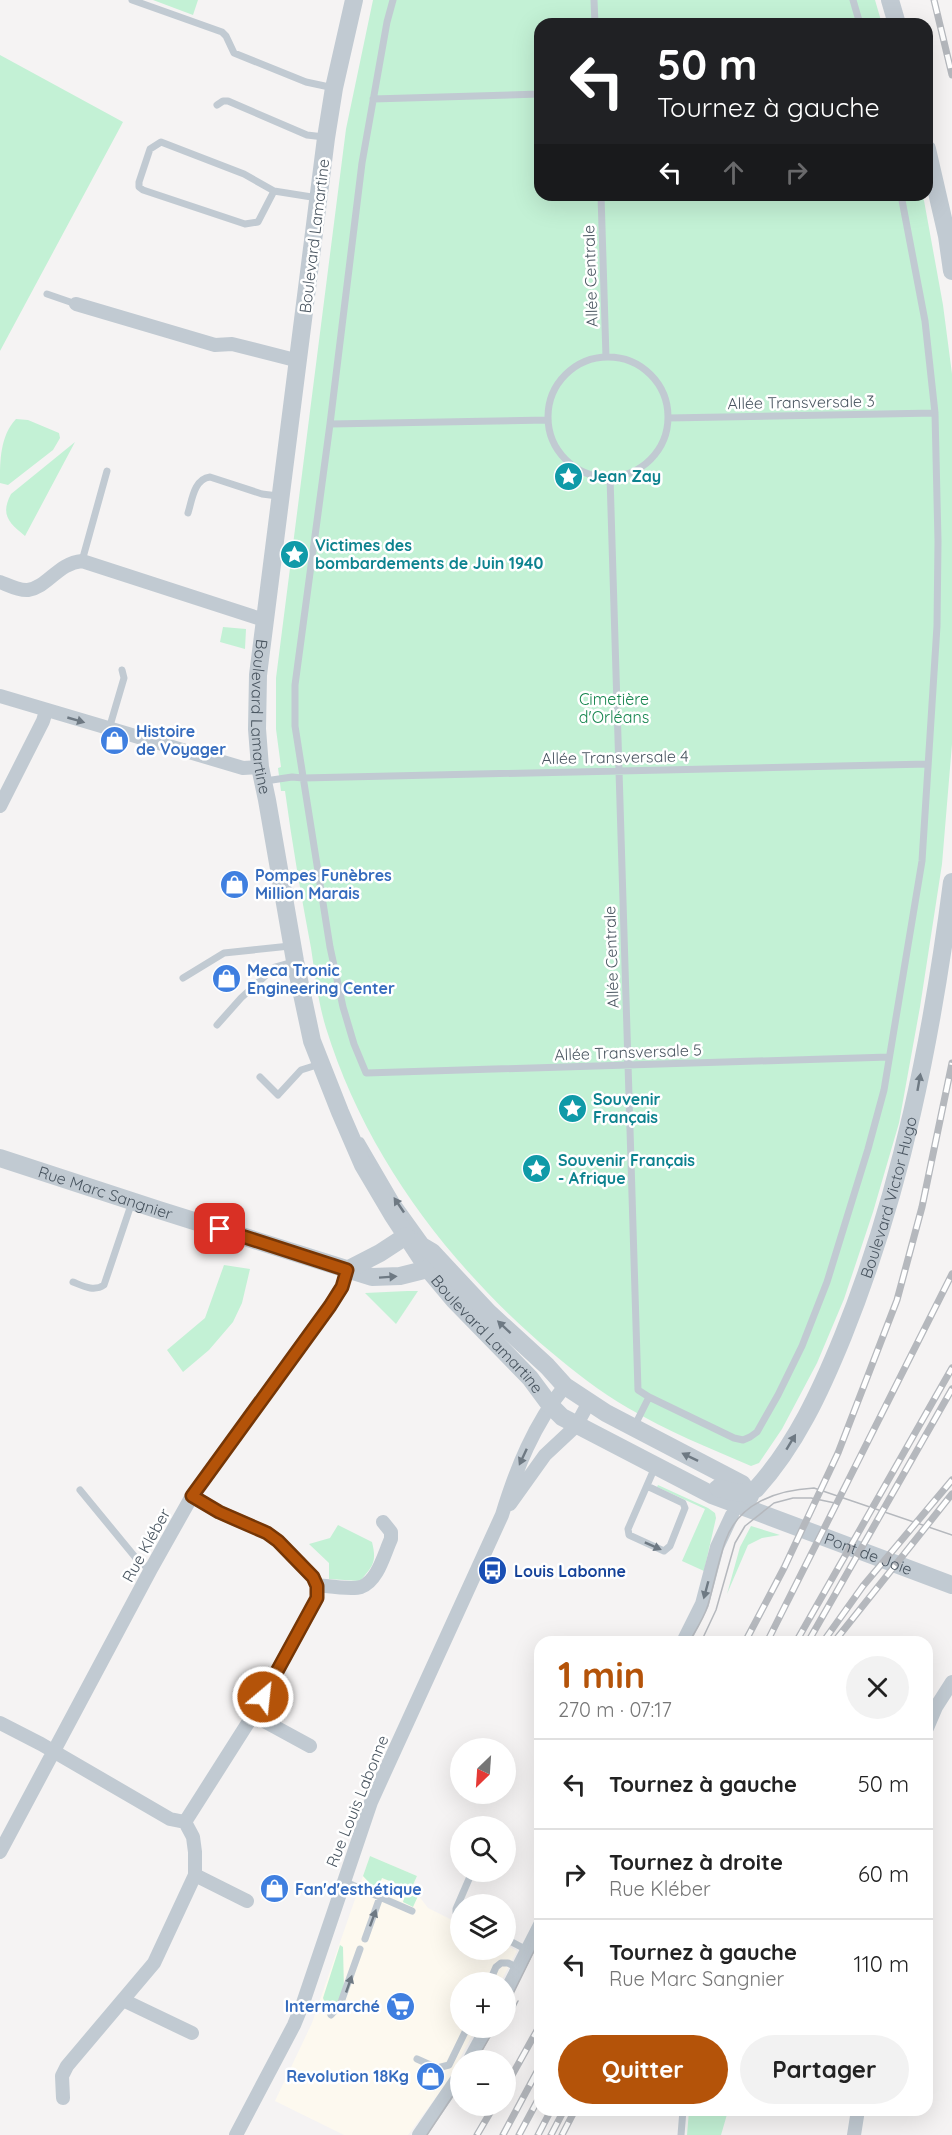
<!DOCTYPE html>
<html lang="fr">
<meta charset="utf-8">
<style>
:root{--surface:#fff;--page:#f2f2f2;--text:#222;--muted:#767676;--line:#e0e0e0;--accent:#b45309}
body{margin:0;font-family:Quicksand,sans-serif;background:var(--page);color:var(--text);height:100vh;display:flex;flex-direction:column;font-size:22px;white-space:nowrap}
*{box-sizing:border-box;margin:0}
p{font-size:20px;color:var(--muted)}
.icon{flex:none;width:33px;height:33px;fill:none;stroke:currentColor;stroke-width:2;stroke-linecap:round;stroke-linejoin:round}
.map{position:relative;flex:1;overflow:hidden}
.sheet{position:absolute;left:534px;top:1636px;width:399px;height:480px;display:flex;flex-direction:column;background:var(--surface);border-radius:18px;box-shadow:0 6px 24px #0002}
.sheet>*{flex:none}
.banner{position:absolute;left:534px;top:18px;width:399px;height:183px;border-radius:18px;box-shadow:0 6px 24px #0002;background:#202124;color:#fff;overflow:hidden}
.needle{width:39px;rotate:205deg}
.buttons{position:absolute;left:450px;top:1738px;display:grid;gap:12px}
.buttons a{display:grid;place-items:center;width:66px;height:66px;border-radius:50%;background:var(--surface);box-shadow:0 6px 24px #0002;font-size:30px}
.pin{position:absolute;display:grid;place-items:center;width:51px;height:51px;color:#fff;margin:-26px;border-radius:12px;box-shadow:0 3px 9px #0006}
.me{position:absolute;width:66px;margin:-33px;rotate:28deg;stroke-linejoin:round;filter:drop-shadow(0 0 4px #0008)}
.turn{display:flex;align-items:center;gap:21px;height:126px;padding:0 24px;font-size:27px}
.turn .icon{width:78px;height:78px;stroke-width:2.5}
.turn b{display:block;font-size:42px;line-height:51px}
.lanes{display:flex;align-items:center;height:57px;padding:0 24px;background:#0003;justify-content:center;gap:30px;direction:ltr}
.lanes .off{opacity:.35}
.round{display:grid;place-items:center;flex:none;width:63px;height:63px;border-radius:32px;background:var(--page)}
.head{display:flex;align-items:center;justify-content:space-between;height:102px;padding:0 24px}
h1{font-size:36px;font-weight:700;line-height:45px;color:var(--accent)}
.action{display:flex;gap:12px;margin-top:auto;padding:12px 24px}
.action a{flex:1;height:69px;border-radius:36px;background:var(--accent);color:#fff;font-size:24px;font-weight:700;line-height:69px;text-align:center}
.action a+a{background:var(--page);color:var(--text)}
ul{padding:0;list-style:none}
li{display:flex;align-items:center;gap:18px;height:90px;padding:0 24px;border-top:2px solid var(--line)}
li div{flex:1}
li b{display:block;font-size:22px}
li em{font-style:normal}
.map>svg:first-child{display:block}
.commercial{fill:#fdf9ef}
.green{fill:#c3f1d5}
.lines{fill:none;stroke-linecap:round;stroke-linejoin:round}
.service{stroke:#c1cad2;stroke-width:7}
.minor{stroke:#c1cad2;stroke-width:14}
.tertiary{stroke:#c1cad2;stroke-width:18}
.tram{stroke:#b5b8bd;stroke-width:1.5}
.rail-casing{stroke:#b5b8bd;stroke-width:7}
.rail{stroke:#fff;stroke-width:4.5;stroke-dasharray:14;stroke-linecap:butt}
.oneway{fill:#6e7983}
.route-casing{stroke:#753606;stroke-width:15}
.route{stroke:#b45309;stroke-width:10}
.labels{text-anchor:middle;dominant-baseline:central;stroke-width:5;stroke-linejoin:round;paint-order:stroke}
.street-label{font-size:16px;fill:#4a5661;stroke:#fff}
.culture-label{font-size:16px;font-weight:bold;fill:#0d838f;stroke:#fff;text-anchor:start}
.park-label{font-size:16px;fill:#17864f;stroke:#fff}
.shop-label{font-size:16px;font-weight:bold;fill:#366cbe;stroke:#fff;text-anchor:start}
.transit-label{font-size:16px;font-weight:bold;fill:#164399;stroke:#fff;text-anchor:start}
</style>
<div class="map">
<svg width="952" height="2135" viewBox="0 0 952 2135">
<rect width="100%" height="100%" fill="#f5f3f3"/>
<path class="commercial" d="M370 1856 417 1876 412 1887 428 1908 460 1924V1950H506V1945L517 1951 500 1983H460V2028H476L448 2081 408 2135H344L275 2101 312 2023Z"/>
<path class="green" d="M153 0H198L193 15Z
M373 0H875L882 24H540V195H923L943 305 952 374V744L942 864 920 1007 899 1123 873 1212 844 1299 817 1363 782 1429 759 1463 751 1466C709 1448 667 1431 628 1408 600 1392 575 1372 551 1352 450 1267 365 1155 326 1028 318 1002 315 974 311 948 301 895 292 843 285 791H281L278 768 281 767 276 729V678L346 129Z
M0 55 123 122 0 351Z
M16 419 28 420 59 433 60 438 53 450 8 485 0 483C0 461 0 436 16 419Z
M75 442 25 536C9 523 0 515 11 494Z
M223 627 246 629 245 649 220 642Z
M224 1265 250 1269 242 1303 233 1322 209 1350 183 1372 167 1350 205 1318Z
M407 1291H418L396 1324 365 1293Z
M658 1485 708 1508 715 1513 716 1518 704 1571 682 1561 705 1509 657 1487Z
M338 1525 372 1542C377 1562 373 1566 360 1581L329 1579V1563L309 1544 330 1538Z
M751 1526 780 1535 762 1538 748 1545 727 1594 740 1547Z
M370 1856 417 1876 412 1887 418 1896 413 1907 403 1902 407 1888 382 1878 377 1891 363 1876Z
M340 1945 343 1947 344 1990 336 2004 330 2005 325 2003 323 1998Z
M689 2111H728L721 2135H687Z"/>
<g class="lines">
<path class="service" d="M132 0 222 32 226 36 234 53 306 82 334 88
M393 0 387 22 362 163 330 424 295 685V726L330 947 343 1007 354 1044 366 1073 889 1057
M594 0 595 24
M853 0 860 24
M373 99 540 94
M217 105 223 101H228L307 135 324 137
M274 191 258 222 245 224 143 190 139 187V182L150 149 161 142 244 174 274 191 318 198
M601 195 606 357
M47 294 76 304
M548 417a60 60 0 1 1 120 0a60 60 0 1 1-120 0Z
M668 418 935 413
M330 424 548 420
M610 477 638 1390 649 1397 634 1427
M188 513C192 500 194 479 210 477L262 494 278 496
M82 561 107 471
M109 729 124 678 122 670
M272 780 292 777 303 778 928 764
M183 978 224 953 290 946
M217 1025 241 998 275 967 293 962
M260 1077 278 1095 301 1070 320 1064
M361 1141 396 1201 424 1240
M73 1282C83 1286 94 1292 104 1285L132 1202
M649 1397 734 1438 743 1440 750 1437 757 1432 778 1395 802 1346 827 1282 868 1149 884 1090 922 861 937 626 938 541 935 413 925 321 901 195
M647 1486 683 1503 685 1508 670 1546 664 1551 629 1535 628 1529 655 1467
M80 1490 140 1563 151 1569
M343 1881 412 1911
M460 1916 456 1913V1909L472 1872
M365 1939 380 1897
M506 1939 527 1950
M489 1983 496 1967 501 1963H508L518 1968
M331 2015 340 2005 360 1949
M417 2059 437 2068 449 2065 467 2028
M681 2135 683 2110"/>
<path class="minor" d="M76 304 215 345 232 344 299 361
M0 582C8 585 19 591 28 590 48 587 58 563 82 561L264 620
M0 696 243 768 260 767
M0 806 43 721 46 711
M510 1504 545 1455 576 1426 589 1402
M317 1585C328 1586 351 1590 361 1587 378 1581 384 1554 391 1539V1532L383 1522
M683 1642 702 1604 717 1547 732 1515
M253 1715 310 1746
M0 1723 41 1744 170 1819 185 1822 193 1837 195 1852V1875L154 1963 67 2066 62 2076 63 2098
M927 1728 936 1707 952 1682
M185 1822 253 1715 317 1598V1585L313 1577 278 1541 267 1533 219 1512 192 1496
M0 1852 151 1569 192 1496 330 1306 342 1287 347 1270
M195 1875 247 1901
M506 1992 540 1925
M123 2000 192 2033
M469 2061 487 2028
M236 2135 294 2025 303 2003 371 1802 502 1515C516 1469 534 1424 565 1386
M419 2135 460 2075
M854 2135 858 2110"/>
<g class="tertiary">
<path id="s1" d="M354 0 334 88 326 138 258 675 257 729 260 767 267 800 295 961 312 1041 340 1112 363 1165 392 1214 428 1269 454 1300 530 1378 550 1405 562 1417 712 1495 952 1585"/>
<path d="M890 0 897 24"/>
<path d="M927 149 947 236 952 271"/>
<path id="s2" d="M0 1158 159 1210 372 1277 400 1276 428 1269"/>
<path d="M410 1239 432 1252 488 1312 547 1366 565 1386 606 1413 742 1484 750 1496"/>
<path d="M347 1270 380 1253 406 1236"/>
<path id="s3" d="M718 1488C732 1492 742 1495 756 1489 796 1445 821 1390 843 1336 902 1190 932 1037 952 882"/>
</g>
<path class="tram" d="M689 1642C696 1630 704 1618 708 1605 714 1584 718 1563 725 1542 738 1503 777 1490 814 1488L952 1535
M701 1642 716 1610 735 1543 745 1526 774 1503 793 1498H811L835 1503
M506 2008 540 1939
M506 2025 518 2001
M476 2061 495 2028
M427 2135 460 2085"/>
<defs>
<path id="rail" d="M934 0 952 75
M745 1642 784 1568 838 1453 897 1300 922 1207 952 1063
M767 1642 952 1274
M796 1642 952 1368
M808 1642 952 1389
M823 1642 863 1586 952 1480
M834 1642 952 1494
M506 2086 540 2025
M477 2135 494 2106
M503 2135 540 2066
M519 2135 540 2096
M538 2135 551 2110
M551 2135 564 2110
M562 2135 575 2110"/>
</defs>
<use href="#rail" class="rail-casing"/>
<use href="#rail" class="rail"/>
</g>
<defs><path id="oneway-solid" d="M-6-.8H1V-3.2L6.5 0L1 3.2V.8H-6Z" transform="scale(1.5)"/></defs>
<g class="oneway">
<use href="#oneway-solid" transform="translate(76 720) rotate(16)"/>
<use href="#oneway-solid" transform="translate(919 1082) rotate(-80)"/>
<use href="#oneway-solid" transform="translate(399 1205) rotate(-124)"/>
<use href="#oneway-solid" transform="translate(388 1277) rotate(-4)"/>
<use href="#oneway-solid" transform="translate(504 1327) rotate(-137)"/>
<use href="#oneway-solid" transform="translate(791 1442) rotate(-59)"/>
<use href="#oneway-solid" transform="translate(523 1457) rotate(115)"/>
<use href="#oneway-solid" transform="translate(690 1457) rotate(-154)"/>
<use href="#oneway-solid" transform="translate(653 1546) rotate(24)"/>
<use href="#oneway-solid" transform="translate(706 1590) rotate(105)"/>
<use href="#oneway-solid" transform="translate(373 1918) rotate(-70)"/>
<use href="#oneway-solid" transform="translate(349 1984) rotate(-71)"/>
</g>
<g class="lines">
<defs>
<path id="route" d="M220 1229 347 1270 342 1287 330 1306 192 1496 219 1512 267 1533 278 1541 313 1577 317 1586V1598L263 1697"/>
</defs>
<use href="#route" class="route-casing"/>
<use href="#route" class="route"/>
</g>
<defs>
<symbol id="sight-disc" viewBox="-11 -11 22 22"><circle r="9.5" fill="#0f9aa8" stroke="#fff"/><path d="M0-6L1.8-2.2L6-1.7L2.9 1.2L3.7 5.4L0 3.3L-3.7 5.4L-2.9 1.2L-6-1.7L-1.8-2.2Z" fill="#fff"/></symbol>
<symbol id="shop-disc" viewBox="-11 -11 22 22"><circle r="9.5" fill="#3f7fe0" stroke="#fff"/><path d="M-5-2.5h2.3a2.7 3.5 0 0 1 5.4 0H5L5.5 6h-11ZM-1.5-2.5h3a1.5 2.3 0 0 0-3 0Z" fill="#fff"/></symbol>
<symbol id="bus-disc" viewBox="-11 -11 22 22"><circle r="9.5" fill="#1a4fb4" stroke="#fff"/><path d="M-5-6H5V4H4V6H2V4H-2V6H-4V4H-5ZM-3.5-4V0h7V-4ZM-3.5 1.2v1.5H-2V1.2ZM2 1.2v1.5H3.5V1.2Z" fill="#fff"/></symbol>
<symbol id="supermarket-disc" viewBox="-11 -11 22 22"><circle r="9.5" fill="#3f7fe0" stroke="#fff"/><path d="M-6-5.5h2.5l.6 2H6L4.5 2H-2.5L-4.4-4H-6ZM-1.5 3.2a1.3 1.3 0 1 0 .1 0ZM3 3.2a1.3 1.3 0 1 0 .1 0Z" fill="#fff"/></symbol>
</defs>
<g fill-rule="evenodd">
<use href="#sight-disc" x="552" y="460" width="33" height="33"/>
<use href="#sight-disc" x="278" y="538" width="33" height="33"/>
<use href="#shop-disc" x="98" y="724" width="33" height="33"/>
<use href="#shop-disc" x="218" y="868" width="33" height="33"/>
<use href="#shop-disc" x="210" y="962" width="33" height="33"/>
<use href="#sight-disc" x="556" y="1092" width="33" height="33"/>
<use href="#sight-disc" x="520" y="1152" width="33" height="33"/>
<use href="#bus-disc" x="476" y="1554" width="33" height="33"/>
<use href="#shop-disc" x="258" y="1872" width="33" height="33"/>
<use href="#supermarket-disc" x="384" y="1990" width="33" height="33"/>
<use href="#shop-disc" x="414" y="2060" width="33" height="33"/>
</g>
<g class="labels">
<g class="street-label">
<text transform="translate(314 236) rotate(-83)">Boulevard Lamartine</text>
<text transform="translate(590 276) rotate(-92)">Allée Centrale</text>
<text transform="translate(801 402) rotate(-1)">Allée Transversale 3</text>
<text stroke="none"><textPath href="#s1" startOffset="724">Boulevard Lamartine</textPath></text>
<text transform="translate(615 757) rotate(-1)">Allée Transversale 4</text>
<text transform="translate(611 957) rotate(-92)">Allée Centrale</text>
<text transform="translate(628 1052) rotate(-2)">Allée Transversale 5</text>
<text stroke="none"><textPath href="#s2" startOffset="111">Rue Marc Sangnier</textPath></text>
<text stroke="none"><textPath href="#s3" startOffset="362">Boulevard Victor Hugo</textPath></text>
<text stroke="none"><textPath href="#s1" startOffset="1398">Boulevard Lamartine</textPath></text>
<text transform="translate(146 1545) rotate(-61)">Rue Kléber</text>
<text stroke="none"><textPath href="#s1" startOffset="1846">Pont de Joie</textPath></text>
<text transform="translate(357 1801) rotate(-68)">Rue Louis Labonne</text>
</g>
<g class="culture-label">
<text x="589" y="476">Jean Zay</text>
<text x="315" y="545">Victimes des<tspan x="315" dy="18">bombardements de Juin 1940</tspan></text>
<text x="593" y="1099">Souvenir<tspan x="593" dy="18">Français</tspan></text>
<text x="558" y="1160">Souvenir Français<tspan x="558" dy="18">- Afrique</tspan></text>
</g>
<g class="park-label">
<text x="614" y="699">Cimetière<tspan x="614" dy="18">d'Orléans</tspan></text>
</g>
<g class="shop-label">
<text x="136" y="731">Histoire<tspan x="136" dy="18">de Voyager</tspan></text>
<text x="255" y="875">Pompes Funèbres<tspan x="255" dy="18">Million Marais</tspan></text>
<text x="247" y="970">Meca Tronic<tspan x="247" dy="18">Engineering Center</tspan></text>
<text x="295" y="1889">Fan'd'esthétique</text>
<text x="380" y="2006" text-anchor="end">Intermarché</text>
<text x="409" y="2076" text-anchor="end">Revolution 18Kg</text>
</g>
<g class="transit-label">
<text x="514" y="1571">Louis Labonne</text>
</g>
</g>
</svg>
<div class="buttons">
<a><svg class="needle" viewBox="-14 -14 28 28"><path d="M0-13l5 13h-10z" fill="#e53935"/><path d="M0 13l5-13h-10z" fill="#767676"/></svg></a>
<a><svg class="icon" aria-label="search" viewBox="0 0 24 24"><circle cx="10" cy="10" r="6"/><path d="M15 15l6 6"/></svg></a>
<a><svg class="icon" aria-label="layers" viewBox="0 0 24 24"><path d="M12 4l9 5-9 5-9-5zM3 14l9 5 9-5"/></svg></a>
<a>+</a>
<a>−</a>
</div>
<div class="pin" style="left:220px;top:1229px;background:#d93025"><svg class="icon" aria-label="arrive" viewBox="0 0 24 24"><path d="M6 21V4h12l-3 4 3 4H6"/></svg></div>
<svg class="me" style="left:263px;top:1697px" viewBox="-20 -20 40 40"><circle r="17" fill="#b45309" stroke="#fff" stroke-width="3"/><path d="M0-11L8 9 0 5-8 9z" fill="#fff"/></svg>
<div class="banner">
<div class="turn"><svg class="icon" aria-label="left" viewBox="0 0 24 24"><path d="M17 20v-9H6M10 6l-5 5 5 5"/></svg><div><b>50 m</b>Tournez à gauche</div></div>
<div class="lanes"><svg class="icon" aria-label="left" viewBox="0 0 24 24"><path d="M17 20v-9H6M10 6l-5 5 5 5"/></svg><svg class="icon off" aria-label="ahead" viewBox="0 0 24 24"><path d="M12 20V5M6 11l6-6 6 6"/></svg><svg class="icon off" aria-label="right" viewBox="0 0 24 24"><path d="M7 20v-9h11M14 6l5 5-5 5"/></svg></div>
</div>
<section class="sheet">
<div class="head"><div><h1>1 min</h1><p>270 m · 07:17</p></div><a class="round"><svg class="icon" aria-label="close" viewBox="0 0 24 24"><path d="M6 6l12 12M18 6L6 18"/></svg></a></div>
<ul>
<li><svg class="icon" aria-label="left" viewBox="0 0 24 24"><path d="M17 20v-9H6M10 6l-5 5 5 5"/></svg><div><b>Tournez à gauche</b></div><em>50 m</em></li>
<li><svg class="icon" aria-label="right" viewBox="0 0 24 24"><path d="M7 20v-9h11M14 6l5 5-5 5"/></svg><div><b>Tournez à droite</b><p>Rue Kléber</p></div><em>60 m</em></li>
<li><svg class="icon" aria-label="left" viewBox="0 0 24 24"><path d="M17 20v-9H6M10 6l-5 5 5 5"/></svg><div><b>Tournez à gauche</b><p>Rue Marc Sangnier</p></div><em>110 m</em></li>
</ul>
<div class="action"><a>Quitter</a><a>Partager</a></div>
</section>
</div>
